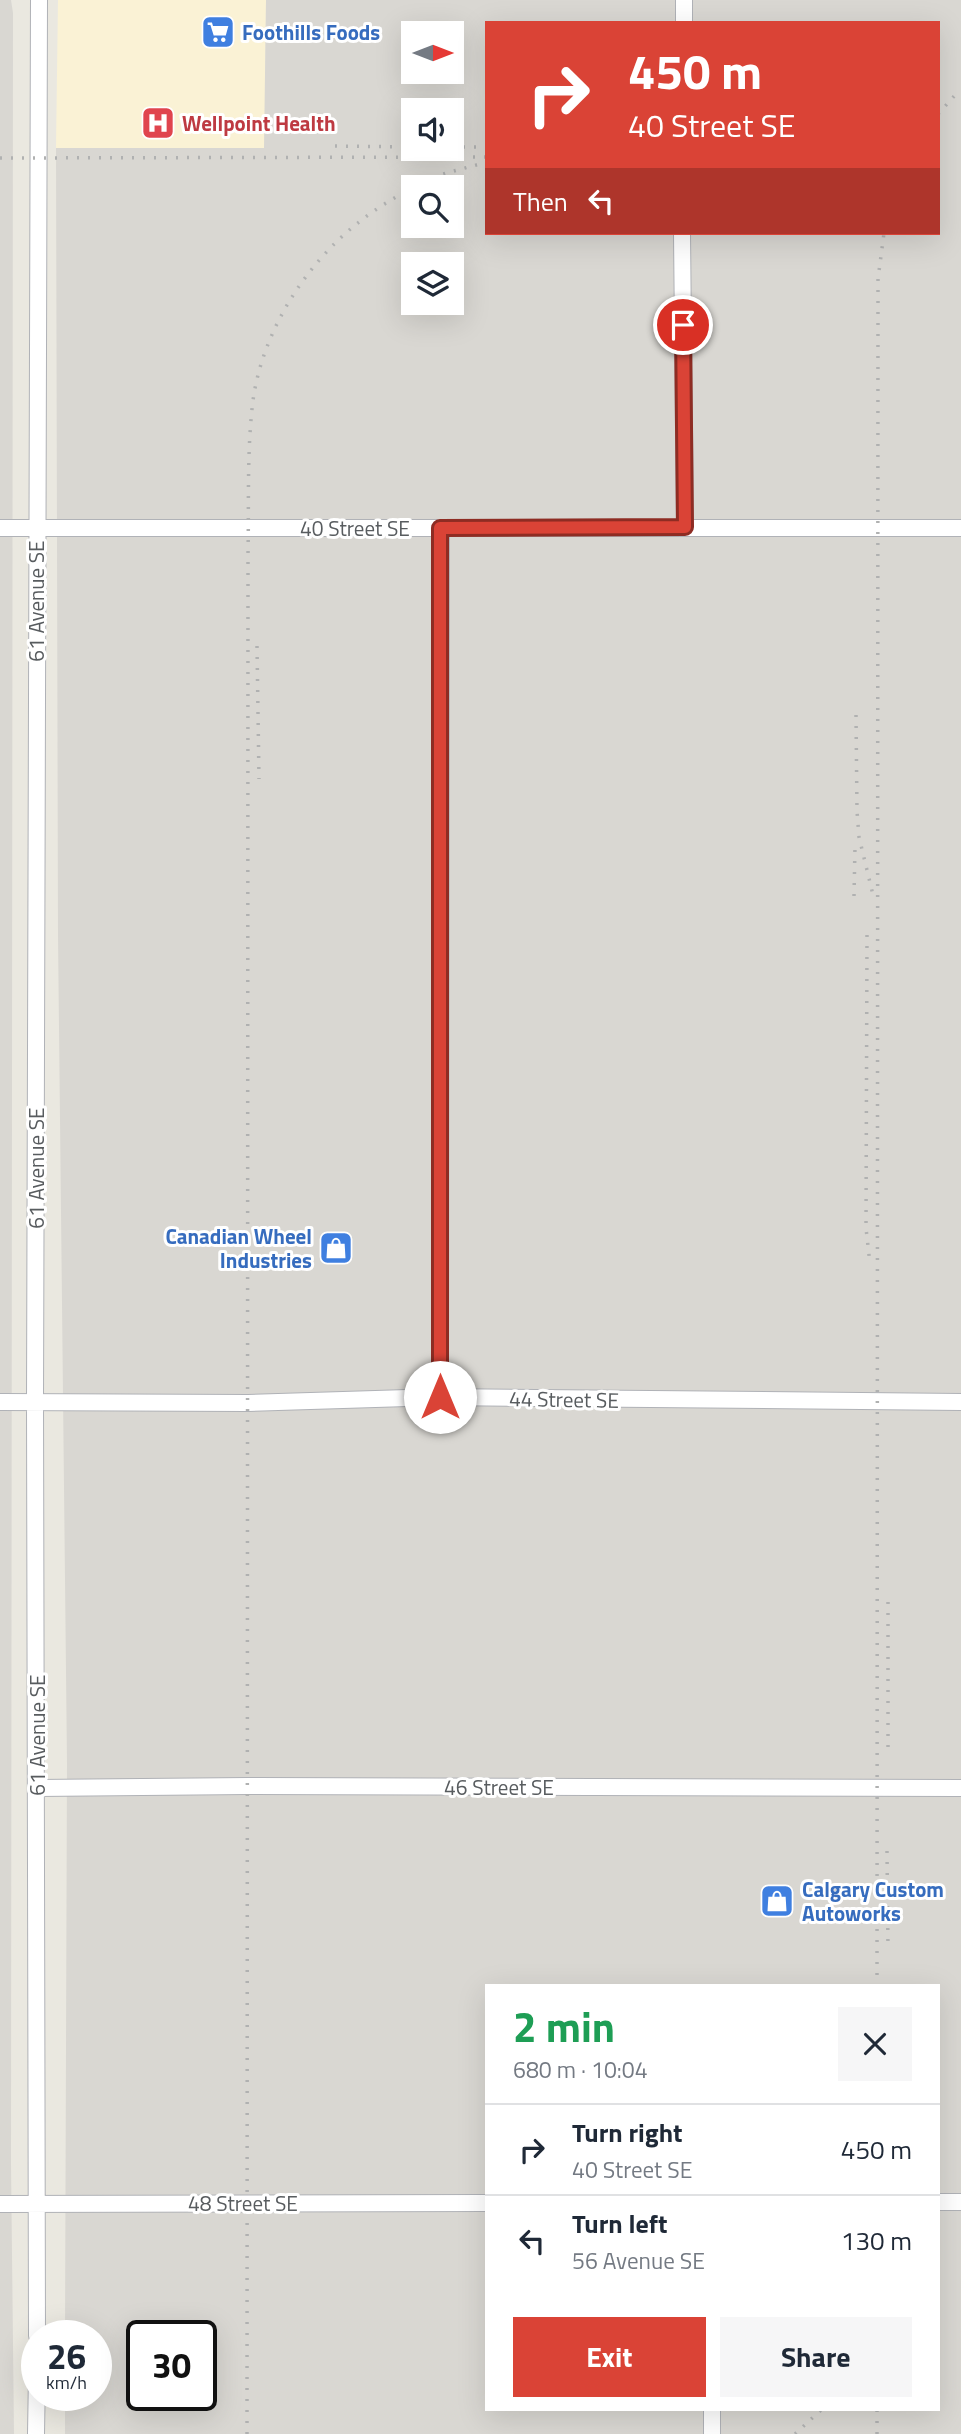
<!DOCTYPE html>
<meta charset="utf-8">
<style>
:root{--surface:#fff;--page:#f6f6f7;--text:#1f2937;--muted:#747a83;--line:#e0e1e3;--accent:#da4336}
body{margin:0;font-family:"Titillium Web",sans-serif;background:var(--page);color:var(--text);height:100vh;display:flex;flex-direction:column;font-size:26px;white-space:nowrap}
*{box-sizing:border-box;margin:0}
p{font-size:23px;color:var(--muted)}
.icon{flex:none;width:38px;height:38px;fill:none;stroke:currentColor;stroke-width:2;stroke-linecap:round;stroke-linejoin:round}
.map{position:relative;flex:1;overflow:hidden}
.sheet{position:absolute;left:485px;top:1984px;width:455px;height:427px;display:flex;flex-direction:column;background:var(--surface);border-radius:0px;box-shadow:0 7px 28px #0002}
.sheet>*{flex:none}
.banner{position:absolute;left:485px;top:21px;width:455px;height:214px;border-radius:0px;box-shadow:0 7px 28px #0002;background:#da4336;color:#fff;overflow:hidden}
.needle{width:46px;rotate:90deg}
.fabs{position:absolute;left:401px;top:21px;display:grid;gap:14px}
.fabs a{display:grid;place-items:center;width:63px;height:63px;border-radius:0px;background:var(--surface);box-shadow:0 7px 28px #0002;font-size:35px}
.speed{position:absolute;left:21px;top:2320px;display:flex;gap:14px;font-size:35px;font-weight:700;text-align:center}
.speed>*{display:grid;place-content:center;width:91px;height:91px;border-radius:50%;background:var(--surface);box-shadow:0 7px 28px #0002;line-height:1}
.speed small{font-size:18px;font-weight:400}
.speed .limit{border:4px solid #111;border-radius:10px;background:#fff;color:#111}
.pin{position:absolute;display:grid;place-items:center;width:60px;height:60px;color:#fff;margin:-30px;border:4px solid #fff;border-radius:50%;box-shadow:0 2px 7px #0007}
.me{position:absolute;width:77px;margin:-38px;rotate:0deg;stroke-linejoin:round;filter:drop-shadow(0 0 5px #0008)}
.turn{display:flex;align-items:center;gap:24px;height:147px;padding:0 28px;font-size:32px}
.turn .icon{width:91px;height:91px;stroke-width:2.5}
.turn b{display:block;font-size:49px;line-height:60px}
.then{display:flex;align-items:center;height:66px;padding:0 28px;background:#0003;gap:14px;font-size:26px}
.round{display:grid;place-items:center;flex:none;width:74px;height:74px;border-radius:0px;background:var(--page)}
.summary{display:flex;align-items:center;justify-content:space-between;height:119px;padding:0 28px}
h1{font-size:42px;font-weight:700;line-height:52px;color:#1e9e55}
.primary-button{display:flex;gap:14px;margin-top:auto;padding:14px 28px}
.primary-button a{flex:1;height:80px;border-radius:0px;background:var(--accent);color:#fff;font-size:28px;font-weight:700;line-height:80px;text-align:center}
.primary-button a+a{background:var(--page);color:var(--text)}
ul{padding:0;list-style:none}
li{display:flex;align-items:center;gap:21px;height:91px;padding:0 28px;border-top:2px solid var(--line)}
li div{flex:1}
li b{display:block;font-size:26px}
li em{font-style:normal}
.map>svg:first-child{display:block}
.commercial{fill:#faf2d5}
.industrial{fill:#d9d7d2;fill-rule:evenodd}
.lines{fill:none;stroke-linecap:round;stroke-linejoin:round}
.minor-casing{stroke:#b0b2b7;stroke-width:18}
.minor{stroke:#fff;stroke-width:16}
.rail{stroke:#b0b1b1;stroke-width:3.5;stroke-dasharray:2 9;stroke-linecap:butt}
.route-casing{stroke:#8e2c23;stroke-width:18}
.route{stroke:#da4336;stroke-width:12}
.labels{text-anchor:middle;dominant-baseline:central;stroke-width:6;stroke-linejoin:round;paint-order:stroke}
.shop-label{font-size:21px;font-weight:bold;fill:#366cbe;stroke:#fff;text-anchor:start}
.health-label{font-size:21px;font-weight:bold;fill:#be3a42;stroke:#fff;text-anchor:start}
.street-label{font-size:21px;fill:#585c5f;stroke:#fff}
</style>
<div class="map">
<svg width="961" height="2434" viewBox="0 0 961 2434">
<rect width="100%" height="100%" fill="#eae8e0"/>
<path class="commercial" d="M58 0H266L265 148H56Z"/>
<path class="industrial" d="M0 0H11L13 13 11 2164 14 2434H0Z
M266 0H961V2434H65V2396H96V2336H65L67 1763 58 935 56 148H264ZM486 23H938V233H486ZM413 33H452V72H413ZM413 110H452V149H413ZM413 187H452V226H413ZM413 264H452V303H413ZM486 1986H938V2410H486ZM142 2336H201V2396H142Z"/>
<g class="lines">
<defs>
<path id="minor" d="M684 23V0
M682 233 685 527
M0 528H961
M440 1397 441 528
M0 1402 248 1403 440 1397 961 1402
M37 1788 248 1786 961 1788
M938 2202H961
M0 2204 486 2203
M37 2336 35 1402 39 0
M36 2434 37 2374
M712 2434V2410"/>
</defs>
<use href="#minor" class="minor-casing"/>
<use href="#minor" class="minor"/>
<path class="rail" d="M938 114 957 93
M335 146 413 147
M452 147H486
M0 158 486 157
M413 187 439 175 480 164
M257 646 259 779
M856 715 857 811 859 837 873 895
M854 896 855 847
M867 935 866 1228 870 1264
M888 1602V1752
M887 1851 888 1949
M877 1986 878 279 884 233
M877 2410V2434
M247 2434 248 554C249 506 247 457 252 409 259 337 303 266 359 222 375 209 394 198 413 187
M795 2434 821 2410"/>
</g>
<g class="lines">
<defs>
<path id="route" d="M440 1397V528L685 527 683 325"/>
</defs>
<use href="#route" class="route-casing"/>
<use href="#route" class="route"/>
</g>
<defs>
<symbol id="supermarket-square" viewBox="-11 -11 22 22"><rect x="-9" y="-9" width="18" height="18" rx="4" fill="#3f7fe0" stroke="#fff"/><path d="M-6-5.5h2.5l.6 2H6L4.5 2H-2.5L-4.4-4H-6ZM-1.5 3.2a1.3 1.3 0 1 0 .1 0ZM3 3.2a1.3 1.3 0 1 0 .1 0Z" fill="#fff"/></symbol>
<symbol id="hospital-square" viewBox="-11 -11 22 22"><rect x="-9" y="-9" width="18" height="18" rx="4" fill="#e0444e" stroke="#fff"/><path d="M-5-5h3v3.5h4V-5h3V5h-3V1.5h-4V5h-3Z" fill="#fff"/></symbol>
<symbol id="shop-square" viewBox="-11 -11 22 22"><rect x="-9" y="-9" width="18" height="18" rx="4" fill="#3f7fe0" stroke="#fff"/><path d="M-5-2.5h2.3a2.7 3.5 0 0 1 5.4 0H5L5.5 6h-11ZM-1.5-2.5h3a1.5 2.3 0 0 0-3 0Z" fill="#fff"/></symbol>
</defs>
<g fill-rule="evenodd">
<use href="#supermarket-square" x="199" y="13" width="38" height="38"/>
<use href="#hospital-square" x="139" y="104" width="38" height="38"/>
<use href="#shop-square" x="317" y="1229" width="38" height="38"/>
<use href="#shop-square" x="758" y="1882" width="38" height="38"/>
</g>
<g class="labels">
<g class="shop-label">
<text x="242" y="32">Foothills Foods</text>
<text x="312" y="1236" text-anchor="end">Canadian Wheel<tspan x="312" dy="24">Industries</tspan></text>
<text x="802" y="1889">Calgary Custom<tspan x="802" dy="24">Autoworks</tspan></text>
</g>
<g class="health-label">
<text x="182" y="123">Wellpoint Health</text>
</g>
<g class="street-label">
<text x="355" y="528">40 Street SE</text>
<text transform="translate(36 601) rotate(-90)">61 Avenue SE</text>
<text transform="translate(36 1168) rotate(-90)">61 Avenue SE</text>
<text transform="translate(564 1399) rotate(1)">44 Street SE</text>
<text transform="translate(37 1735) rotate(-90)">61 Avenue SE</text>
<text x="499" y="1787">46 Street SE</text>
<text x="243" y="2203">48 Street SE</text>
</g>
</g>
</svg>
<div class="fabs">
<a><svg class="needle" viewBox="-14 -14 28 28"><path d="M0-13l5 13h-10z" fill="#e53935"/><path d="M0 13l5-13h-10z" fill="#747a83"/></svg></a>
<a><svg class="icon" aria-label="sound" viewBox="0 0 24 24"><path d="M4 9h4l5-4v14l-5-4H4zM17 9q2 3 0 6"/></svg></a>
<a><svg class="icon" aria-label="search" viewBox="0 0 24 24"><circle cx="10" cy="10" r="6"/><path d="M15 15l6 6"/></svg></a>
<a><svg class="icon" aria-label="layers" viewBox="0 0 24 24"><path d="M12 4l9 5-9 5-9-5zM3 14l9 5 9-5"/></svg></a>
</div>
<div class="speed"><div>26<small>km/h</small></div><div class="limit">30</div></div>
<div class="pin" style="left:683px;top:325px;background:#d93025"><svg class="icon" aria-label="arrive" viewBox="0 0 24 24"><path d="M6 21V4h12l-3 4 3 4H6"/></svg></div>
<svg class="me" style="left:440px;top:1397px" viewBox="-20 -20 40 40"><circle r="19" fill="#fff"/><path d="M0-13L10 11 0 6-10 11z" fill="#da4336"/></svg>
<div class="banner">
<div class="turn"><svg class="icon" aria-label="right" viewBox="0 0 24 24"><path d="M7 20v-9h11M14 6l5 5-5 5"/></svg><div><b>450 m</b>40 Street SE</div></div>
<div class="then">Then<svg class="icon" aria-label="left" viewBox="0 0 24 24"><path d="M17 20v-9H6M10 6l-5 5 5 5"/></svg></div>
</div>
<section class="sheet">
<div class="summary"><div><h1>2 min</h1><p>680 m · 10:04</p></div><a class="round"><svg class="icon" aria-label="close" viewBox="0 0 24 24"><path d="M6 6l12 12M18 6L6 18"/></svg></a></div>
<ul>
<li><svg class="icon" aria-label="right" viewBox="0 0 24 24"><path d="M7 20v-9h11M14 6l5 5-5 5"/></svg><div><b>Turn right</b><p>40 Street SE</p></div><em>450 m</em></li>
<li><svg class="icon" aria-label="left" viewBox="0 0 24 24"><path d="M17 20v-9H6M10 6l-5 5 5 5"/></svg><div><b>Turn left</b><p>56 Avenue SE</p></div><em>130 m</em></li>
</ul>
<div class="primary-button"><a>Exit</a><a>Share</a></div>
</section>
</div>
